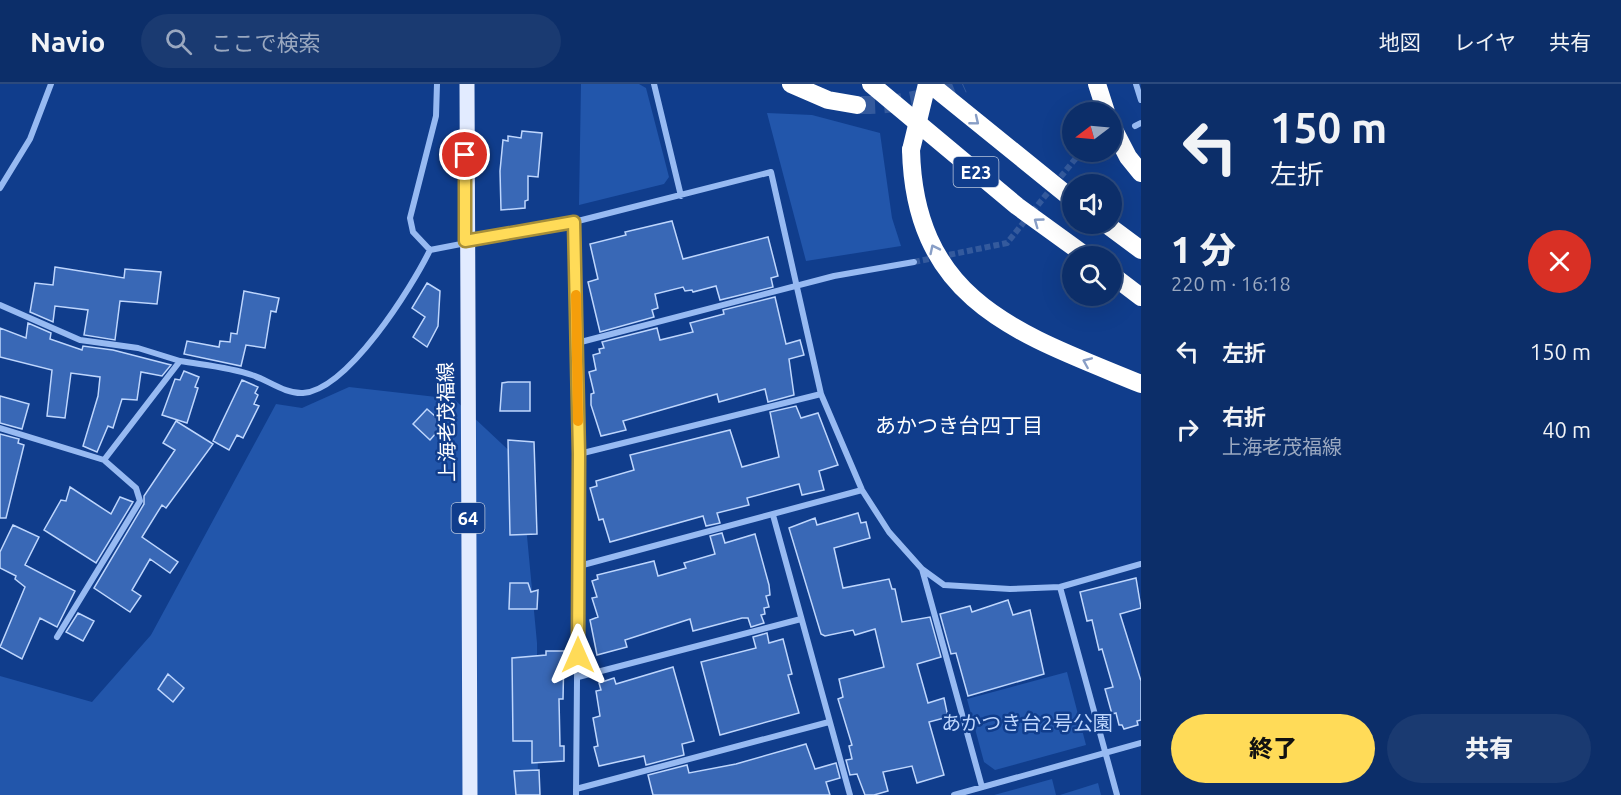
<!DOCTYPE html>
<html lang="ja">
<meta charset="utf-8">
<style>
:root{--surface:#0c2e69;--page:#1a3a71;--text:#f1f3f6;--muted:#9aa8c0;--line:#2c4a7d;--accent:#ffdb58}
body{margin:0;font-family:Ubuntu,"Noto Sans JP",sans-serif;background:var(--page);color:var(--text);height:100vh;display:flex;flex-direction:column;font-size:22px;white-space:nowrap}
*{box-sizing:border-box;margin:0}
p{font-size:20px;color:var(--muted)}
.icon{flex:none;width:33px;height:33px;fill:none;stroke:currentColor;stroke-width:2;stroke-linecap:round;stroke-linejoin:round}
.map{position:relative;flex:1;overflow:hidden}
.panel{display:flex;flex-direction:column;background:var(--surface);width:480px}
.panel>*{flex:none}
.top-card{background:#0c2e69;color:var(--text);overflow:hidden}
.needle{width:39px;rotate:254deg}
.fabs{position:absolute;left:1062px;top:18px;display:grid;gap:12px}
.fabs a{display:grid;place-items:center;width:60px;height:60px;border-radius:50%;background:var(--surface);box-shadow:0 6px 24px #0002,0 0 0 2px var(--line);font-size:30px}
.pin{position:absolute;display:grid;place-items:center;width:51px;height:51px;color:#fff;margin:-26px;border:3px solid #fff;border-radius:50%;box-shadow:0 2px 6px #0007}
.me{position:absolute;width:66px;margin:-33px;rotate:0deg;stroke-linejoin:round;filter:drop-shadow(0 0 4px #0008)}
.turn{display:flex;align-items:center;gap:21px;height:126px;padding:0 30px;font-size:27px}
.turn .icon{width:78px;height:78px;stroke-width:2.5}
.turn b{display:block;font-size:42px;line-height:51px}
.round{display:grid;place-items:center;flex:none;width:63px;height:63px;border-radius:32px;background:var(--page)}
.overview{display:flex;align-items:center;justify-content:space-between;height:102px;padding:0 30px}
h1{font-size:36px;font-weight:800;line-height:45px}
.action{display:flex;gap:12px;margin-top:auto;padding:12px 30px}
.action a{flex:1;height:69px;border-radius:36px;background:var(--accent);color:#111;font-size:24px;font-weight:800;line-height:69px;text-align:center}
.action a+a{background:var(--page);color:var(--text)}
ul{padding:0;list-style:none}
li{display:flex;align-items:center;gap:18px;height:78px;padding:0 30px}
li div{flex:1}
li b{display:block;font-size:22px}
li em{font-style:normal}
header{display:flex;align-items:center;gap:36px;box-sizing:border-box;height:84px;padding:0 30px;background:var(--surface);border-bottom:2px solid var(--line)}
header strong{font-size:28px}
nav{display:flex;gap:33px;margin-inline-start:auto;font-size:21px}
.search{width:420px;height:54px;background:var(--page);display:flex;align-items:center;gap:15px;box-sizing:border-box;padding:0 21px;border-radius:33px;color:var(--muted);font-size:22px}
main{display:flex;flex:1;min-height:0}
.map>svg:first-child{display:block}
.green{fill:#2256ab}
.building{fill:#3968b6;stroke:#bed6fd;stroke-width:1.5}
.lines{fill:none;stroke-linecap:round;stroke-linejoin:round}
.minor-tunnel{stroke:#345a9d;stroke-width:6;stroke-dasharray:6 3;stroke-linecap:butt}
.motorway-tunnel{stroke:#345a9d;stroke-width:18;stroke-dasharray:18 9;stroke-linecap:butt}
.minor{stroke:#97baf2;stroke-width:6}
.primary{stroke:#e2ebff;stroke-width:15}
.motorway{stroke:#fff;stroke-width:18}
.motorway-bridge{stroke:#fff;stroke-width:18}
.oneway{stroke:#889ec6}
.route-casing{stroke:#a68e39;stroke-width:15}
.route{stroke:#ffdb58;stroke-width:10}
.slow{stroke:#f59e0b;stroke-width:10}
.labels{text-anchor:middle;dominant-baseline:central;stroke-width:5;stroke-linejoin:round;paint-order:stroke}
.shield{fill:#103d8c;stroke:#b7c5dc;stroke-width:1.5}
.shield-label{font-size:18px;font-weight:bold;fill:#fff}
.street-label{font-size:20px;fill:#fff;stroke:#103d8c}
.park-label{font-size:20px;fill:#bed6fd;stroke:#103d8c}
.neighbourhood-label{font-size:21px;fill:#fff;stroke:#103d8c}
</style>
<header>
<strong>Navio</strong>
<div class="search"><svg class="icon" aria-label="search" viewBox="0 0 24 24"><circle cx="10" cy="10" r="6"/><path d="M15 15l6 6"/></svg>ここで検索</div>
<nav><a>地図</a><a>レイヤ</a><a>共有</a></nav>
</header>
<main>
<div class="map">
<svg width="1141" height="711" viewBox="0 0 1141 711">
<rect width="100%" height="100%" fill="#103d8c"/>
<path class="green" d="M581 0H639L646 4 669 93 664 100 579 121Z
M767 29 812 31 880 49 892 134 901 162 806 177Z
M349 303 454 315 520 377 537 559 538 711H0V592L92 618 151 551 276 320 302 324Z
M1067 588 1086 661 995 686 984 678 967 615Z
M1052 695 1056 711H994Z
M1098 699 1101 711H1060Z"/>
<path class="building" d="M522 47 542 49 538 93 528 92V116L525 117V124L501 126 500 87 503 56 508 57V52L521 54Z
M672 137 683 175 768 153 778 192 771 194 773 203 720 216 716 202 693 208 692 206 685 207 683 203 655 210 658 224 652 226 654 233 600 248 588 198 598 195 590 160 626 151 625 148Z
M55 183 124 194 125 185 161 188 157 220 120 217 115 256 84 251 88 226 55 222 53 238 30 228 35 199 53 201Z
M427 199 440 207 438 242 427 263 413 253 425 233 412 224Z
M244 207 279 214 276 228 271 227 265 264 246 261 241 282 184 270 187 257 219 263 220 257 230 258 231 249 237 250Z
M775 213 786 260 800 256 804 271 789 275 794 311 768 318 765 305 719 318 717 310 623 337 626 346 601 352 591 321V310L594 309 589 288 596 286 593 271 600 269 599 265 604 264 602 258 657 244 660 256 693 248 690 239 724 230 723 226Z
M28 239 51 249 50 255 82 266 83 262 113 266 171 281 162 292 141 288 137 316 122 315 113 344 108 342 97 368 83 362 98 312 100 293 71 289 65 334 47 332 52 286 0 273V244L26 254Z
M184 287 199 293 195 303 198 304 187 339 162 331 175 295 180 296Z
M242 296 258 303 255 309 258 311 254 320 259 322 243 354 237 351 229 366 213 357Z
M508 298H530V327H500L502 299Z
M0 312 29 320 22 345 0 339Z
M796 322 801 334 818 329 838 381 819 387 824 406 802 411 799 400 747 414 749 421 717 429 720 439 706 442 703 432 610 458 603 435 599 436 590 404 597 402 596 397 634 386 630 371 730 346 742 383 779 373 770 328Z
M427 325 444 340 430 356 413 340Z
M176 337 213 360 166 424 162 421 142 453 178 478 170 489 150 475 132 506 141 512 130 528 94 504 144 420V412L175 366 163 359Z
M0 350 19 355 18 359 24 361 6 434H0Z
M508 356 534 358 537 450 510 451Z
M70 403 111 430 120 413 133 418 96 479 44 446 61 416 66 417Z
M858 429 861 439 866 438 870 454 834 464 843 504 889 495 892 505H895L902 538 930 533 941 573 917 580 928 619 944 614 948 633 929 638 944 691 917 699 912 682 883 688 888 707 874 711H865L857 690 850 691 846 676 852 675 849 662 852 661 838 615 843 613 839 595 884 583 875 545 855 551 853 546 825 552 821 550 789 444 815 434 817 441Z
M13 441 39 453 25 481 75 507 57 543 40 534 22 575 0 563 25 503 15 495 16 492 0 484V468Z
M722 449 725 459 755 450 769 501 770 511 766 512 769 523 764 524 765 530 761 531 764 539 751 543 748 534H742L693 547 690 535 625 556 627 563 597 571 590 536 598 533 592 514 597 513 592 497 598 495 597 491 654 477 658 492 686 484 684 479 715 470 710 452Z
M1136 494 1141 524 1120 530 1141 597V636L1137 637 1138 641 1124 645 1122 641H1119L1116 629 1112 630 1105 605 1113 603 1102 565 1099 566 1092 536 1087 537 1080 508Z
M510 499H528L531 508 538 506 537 525H509Z
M1008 516 1013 531 1030 526 1044 590 968 612 956 569 951 570 940 530 970 522 972 528Z
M78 529 94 537 83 557 66 548Z
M767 549 769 559 783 555 792 590 788 591 799 629 720 651 701 578 756 564 753 553Z
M546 567H564L563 615H559L560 662H564V677L532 679V657H513L512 574 546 571Z
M673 583 694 657 682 660 684 671 646 681 644 672 599 682 594 663 598 662 593 634 600 632 596 607 601 606 599 599 614 594 616 600Z
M168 590 184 604 173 618 158 605Z
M806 660 815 685 836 679 840 694 826 698 830 711H653L648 691 687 681 689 689 736 680Z
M539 686 540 711H516L514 687Z"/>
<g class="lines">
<path class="minor-tunnel" d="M914 178 1007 159 1076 74 1088 68"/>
<path class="motorway-tunnel" d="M857 21C894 22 929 15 963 0"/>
<path class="minor" d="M654 0 681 112
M1136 0 1141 16
M1135 42 1141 39
M0 104 30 55 51 0
M574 138 579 370 576 711
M430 166 413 148 410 134 436 32 437 0
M0 221 80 256 138 264 180 277
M577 259 834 192 914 178
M0 344 104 376 180 277C203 281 229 283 252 291 268 296 285 310 303 309 348 306 412 203 430 166L574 138 771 88 821 310 862 406 889 448 922 485 944 501 1010 505 1060 503 1141 480
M579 370 821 310
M773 431 850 711
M579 482 862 406
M922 485 982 703
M1060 503 1117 711
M57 553 140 417 136 404 104 376
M578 593 801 535
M576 705 829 638
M954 711 1141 659"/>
<path class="primary" d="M467 0 470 711"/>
<path class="motorway" d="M791 0 828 16 857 21
M871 0 1017 122 1086 172
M930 0 1072 115
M1097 0 1106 28
M1112 42 1128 73 1141 89
M911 66C915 219 1020 250 1141 300
M1106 140 1141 166
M1112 191 1141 213"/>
<path class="motorway-bridge" d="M911 66 927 0"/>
</g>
<defs><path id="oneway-chevron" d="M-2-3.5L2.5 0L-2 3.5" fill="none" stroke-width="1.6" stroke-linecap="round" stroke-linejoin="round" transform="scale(1.5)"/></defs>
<g class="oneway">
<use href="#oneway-chevron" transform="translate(975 37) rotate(39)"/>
<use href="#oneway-chevron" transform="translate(1038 138) rotate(-144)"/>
<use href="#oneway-chevron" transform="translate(934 165) rotate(-116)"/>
<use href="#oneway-chevron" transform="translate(1087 278) rotate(-157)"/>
</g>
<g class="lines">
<defs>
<path id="route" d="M465 71V157L574 138 579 370 578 571"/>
</defs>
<use href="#route" class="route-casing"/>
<use href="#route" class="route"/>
<path class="slow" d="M576 211 578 337"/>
</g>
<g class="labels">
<g class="shield">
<rect x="953.5" y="73" width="45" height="30" rx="4.5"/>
<rect x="451.5" y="419" width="33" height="30" rx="4.5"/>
</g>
<g class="shield-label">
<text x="976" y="88">E23</text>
<text x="468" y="434">64</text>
</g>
<g class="street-label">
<text transform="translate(446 338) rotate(-91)">上海老茂福線</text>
</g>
<g class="park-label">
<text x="1027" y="638">あかつき台2号公園</text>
</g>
<g class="neighbourhood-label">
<text x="959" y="341">あかつき台四丁目</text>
</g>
</g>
</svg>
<div class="fabs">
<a><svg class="needle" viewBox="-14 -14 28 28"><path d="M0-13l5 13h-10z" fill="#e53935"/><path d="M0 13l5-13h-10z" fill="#9aa8c0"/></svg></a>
<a><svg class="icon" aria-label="sound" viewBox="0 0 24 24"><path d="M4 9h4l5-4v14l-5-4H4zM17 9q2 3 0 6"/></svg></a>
<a><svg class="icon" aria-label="search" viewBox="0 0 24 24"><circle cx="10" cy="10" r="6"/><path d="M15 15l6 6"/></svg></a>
</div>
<div class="pin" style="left:465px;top:71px;background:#d93025"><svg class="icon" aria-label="arrive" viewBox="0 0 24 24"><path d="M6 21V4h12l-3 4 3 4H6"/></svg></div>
<svg class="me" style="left:578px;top:571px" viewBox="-20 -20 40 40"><path d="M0-17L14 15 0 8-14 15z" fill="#ffdb58" stroke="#fff" stroke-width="4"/></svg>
</div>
<section class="panel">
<div class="top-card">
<div class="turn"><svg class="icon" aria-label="left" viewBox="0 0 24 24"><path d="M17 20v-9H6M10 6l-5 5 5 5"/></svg><div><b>150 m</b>左折</div></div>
</div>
<div class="overview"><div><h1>1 分</h1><p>220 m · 16:18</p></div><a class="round" style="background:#d93025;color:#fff"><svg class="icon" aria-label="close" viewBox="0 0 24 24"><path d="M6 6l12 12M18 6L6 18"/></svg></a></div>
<ul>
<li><svg class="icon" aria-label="left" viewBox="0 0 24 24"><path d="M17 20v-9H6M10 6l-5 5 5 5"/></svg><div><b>左折</b></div><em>150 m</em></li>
<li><svg class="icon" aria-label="right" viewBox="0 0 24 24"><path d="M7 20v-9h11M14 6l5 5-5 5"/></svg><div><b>右折</b><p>上海老茂福線</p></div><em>40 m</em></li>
</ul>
<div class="action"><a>終了</a><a>共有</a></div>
</section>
</main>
